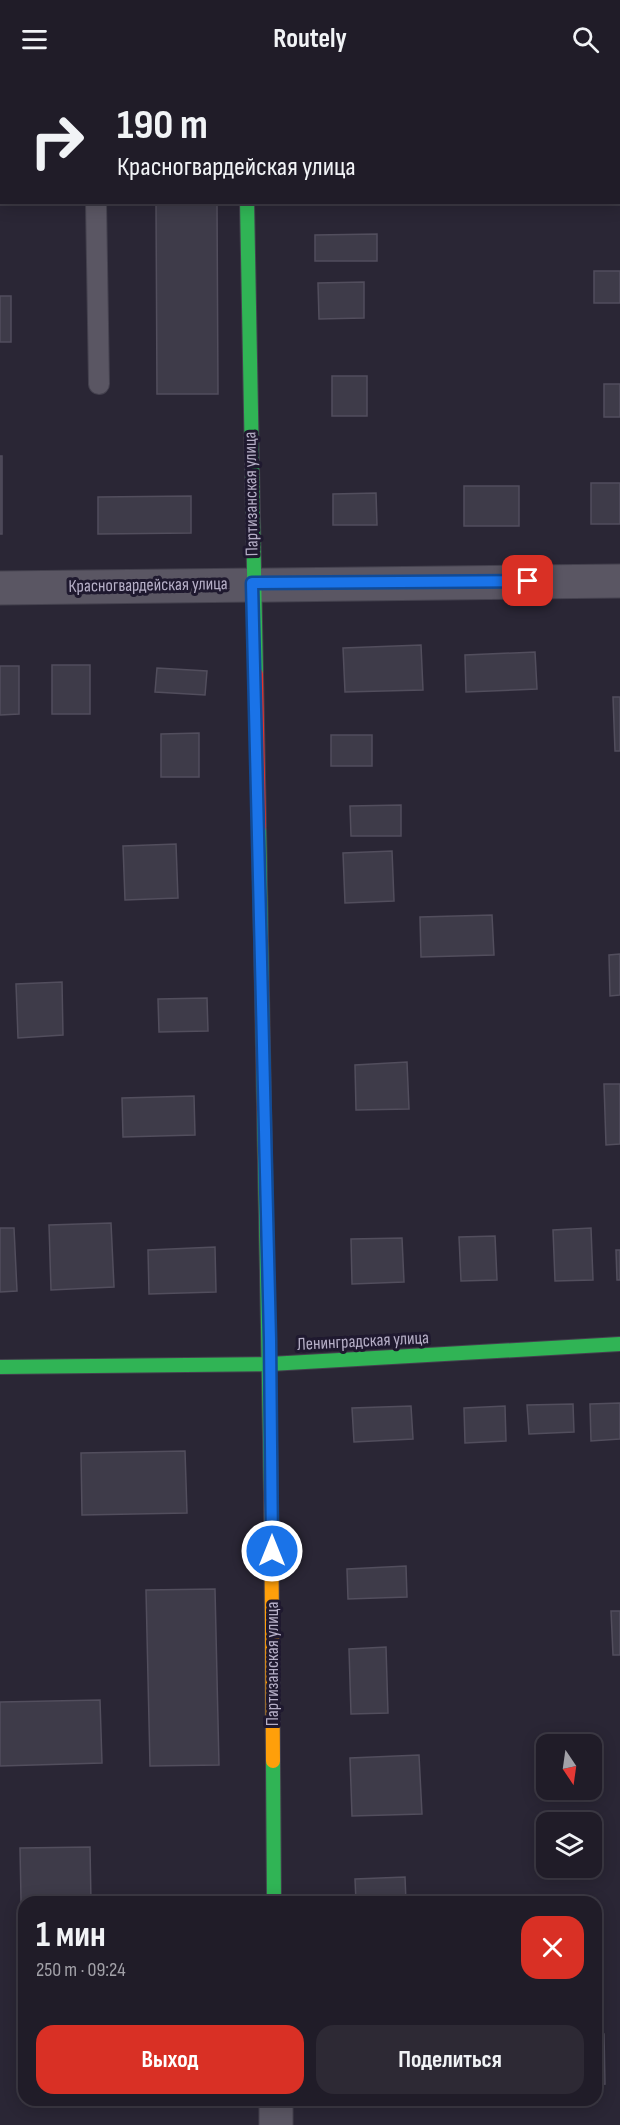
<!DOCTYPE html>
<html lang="ru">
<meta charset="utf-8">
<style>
:root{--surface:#201c28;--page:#2d2934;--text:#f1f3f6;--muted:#a2a1a8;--line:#3d3a45;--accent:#d93025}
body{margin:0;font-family:"Sofia Sans Condensed",sans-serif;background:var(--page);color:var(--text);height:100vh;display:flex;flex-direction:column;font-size:22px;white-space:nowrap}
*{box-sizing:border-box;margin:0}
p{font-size:20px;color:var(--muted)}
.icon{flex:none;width:33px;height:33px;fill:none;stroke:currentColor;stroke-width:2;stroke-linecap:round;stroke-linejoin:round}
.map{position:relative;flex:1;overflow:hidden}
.panel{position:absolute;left:18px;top:1818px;width:584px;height:210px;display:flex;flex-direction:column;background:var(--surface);border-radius:18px;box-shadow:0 3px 15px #0003,0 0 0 2px var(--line)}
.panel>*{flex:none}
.guide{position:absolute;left:0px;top:0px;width:621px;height:126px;box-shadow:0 3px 15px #0003,0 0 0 2px var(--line);background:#201c28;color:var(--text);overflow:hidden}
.needle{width:39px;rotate:167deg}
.fabs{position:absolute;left:536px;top:1656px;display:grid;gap:12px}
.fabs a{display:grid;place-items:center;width:66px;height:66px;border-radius:12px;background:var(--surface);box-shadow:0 3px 15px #0003,0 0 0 2px var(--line);font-size:30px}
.pin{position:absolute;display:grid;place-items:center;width:51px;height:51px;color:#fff;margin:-26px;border-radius:12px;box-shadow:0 3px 9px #0006}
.me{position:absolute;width:66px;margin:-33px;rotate:0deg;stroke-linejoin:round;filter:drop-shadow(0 0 4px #0008)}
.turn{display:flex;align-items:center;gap:21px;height:126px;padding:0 18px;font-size:27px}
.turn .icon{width:78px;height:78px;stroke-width:2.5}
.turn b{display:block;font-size:42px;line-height:51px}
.round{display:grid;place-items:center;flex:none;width:63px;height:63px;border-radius:18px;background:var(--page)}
.headline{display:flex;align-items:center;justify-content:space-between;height:102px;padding:0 18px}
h1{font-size:36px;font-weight:700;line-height:45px}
.button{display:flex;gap:12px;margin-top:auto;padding:12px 18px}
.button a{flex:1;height:69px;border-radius:18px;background:var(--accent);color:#fff;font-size:24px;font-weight:700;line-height:69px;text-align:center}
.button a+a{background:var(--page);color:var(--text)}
header{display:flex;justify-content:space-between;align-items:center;height:78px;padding:0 18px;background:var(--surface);font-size:27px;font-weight:700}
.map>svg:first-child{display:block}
.building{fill:#3e3b49;stroke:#524e5d;stroke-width:1.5}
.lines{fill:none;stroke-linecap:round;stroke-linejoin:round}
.lane-casing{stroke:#44414e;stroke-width:22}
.street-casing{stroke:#44414e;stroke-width:35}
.fast-casing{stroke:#44414e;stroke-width:16}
.slow-casing{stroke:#44414e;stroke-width:16}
.jam-casing{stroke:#44414e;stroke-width:16}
.lane{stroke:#5a5663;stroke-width:20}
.street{stroke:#5a5663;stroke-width:33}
.fast{stroke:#30b455;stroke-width:14}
.slow{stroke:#ff9f0a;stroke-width:14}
.jam{stroke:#e5322d;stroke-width:14}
.route-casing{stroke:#114b97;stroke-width:15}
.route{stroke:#1a73e8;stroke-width:10}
.labels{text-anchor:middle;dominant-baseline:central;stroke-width:6;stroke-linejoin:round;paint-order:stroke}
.street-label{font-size:18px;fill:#b6afc7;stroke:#1f192f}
</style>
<header><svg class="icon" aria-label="menu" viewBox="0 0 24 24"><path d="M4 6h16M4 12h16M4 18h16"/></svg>Routely<svg class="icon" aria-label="search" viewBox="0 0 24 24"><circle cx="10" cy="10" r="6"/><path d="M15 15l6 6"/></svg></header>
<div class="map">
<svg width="620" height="2047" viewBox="0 0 620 2047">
<rect width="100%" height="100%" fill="#2a2635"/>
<path class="building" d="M156 0H217V2H156Z
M156 124H217L218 316H157Z
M377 156V183H315V157Z
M594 193H620V225H594Z
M364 204V240L319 241 318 205Z
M0 218H11V264H0Z
M332 298H367V338H332Z
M604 306H620V339H604Z
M0 378H2V456H0Z
M591 405H620V446H591Z
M464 408H519V448H464Z
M376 415 377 447H333V416Z
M191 418V455L98 456V419Z
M421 567 423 612 345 614 343 570Z
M535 574 537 611 466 614 465 577Z
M52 587H90V636H52Z
M0 588H19V636L0 637Z
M157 590 207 593 205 617 155 614Z
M613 619H620V673H615Z
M199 655V699H161V656Z
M331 657H372V688H331Z
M401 727V758H351L350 728Z
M176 766 178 820 125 822 123 768Z
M392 773 394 823 345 825 343 775Z
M492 837 494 877 421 879 420 839Z
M620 876V917L610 918 609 877Z
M62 904 63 957 18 960 16 906Z
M207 920 208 953 159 954 158 921Z
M407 984 409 1031 356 1032 355 987Z
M604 1006H620V1066L606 1067Z
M194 1018 195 1057 123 1059 122 1020Z
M111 1145 114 1209 51 1212 49 1147Z
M0 1150H14L17 1213 0 1214Z
M591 1150 593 1202 555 1203 553 1152Z
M495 1158 497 1202 461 1203 459 1159Z
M402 1160 404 1204 352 1206 351 1161Z
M215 1169 216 1214 149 1216 148 1172Z
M616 1172H620V1202H617Z
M620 1325V1361L591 1363 590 1326Z
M573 1326 574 1354 529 1356 527 1327Z
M411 1328 413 1361 354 1364 352 1330Z
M505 1328 506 1363 465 1365 464 1330Z
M185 1373 187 1435 82 1437 81 1375Z
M406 1488 407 1519 348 1521 347 1491Z
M215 1511 219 1687 150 1688 146 1512Z
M611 1533H620V1577H613Z
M386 1569 388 1635 351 1636 349 1571Z
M100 1622 102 1685 0 1688V1624Z
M419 1677 422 1736 352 1738 350 1680Z
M90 1769 91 1824H24V1975L20 1770Z
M405 1799 406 1824H356L355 1801Z
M596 1956H604L605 2006 596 2007Z"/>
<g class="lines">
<defs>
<path id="lane" d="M96 2V0
M96 124 99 306"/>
<path id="street" d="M245 0V2
M0 510 620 503
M276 2022V2047"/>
<path id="fast" d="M247 124 256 596
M259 749 271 1416
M0 1289 270 1286 620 1266
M273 1683 274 1824"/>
<path id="slow" d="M271 1416 273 1683"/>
<path id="jam" d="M256 596 259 749"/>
</defs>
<use href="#lane" class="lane-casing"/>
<use href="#street" class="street-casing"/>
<use href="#fast" class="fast-casing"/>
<use href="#slow" class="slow-casing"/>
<use href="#jam" class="jam-casing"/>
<use href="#lane" class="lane"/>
<use href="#street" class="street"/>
<use href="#fast" class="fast"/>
<use href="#slow" class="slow"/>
<use href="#jam" class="jam"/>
</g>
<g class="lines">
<defs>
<path id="route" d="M272 1473 270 1262 252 505 528 503"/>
</defs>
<use href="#route" class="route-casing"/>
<use href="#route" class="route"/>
</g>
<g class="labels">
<g class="street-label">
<text transform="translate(251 416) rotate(-91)">Партизанская улица</text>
<text transform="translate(148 507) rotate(-1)">Красногвардейская улица</text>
<text transform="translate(363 1263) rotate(-3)">Ленинградская улица</text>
<text transform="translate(272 1586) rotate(-90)">Партизанская улица</text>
</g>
</g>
</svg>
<div class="fabs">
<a><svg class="needle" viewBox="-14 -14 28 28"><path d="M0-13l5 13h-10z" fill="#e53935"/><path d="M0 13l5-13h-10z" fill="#a2a1a8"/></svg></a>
<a><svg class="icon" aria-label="layers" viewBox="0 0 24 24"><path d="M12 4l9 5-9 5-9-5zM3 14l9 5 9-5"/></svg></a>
</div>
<div class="pin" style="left:528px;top:503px;background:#d93025"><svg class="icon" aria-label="arrive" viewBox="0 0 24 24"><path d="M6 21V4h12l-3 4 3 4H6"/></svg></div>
<svg class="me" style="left:272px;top:1473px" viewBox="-20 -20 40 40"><circle r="17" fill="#1a73e8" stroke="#fff" stroke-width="3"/><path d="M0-11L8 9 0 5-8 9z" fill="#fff"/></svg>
<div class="guide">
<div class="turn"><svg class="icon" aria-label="right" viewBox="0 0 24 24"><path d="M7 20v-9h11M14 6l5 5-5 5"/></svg><div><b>190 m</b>Красногвардейская улица</div></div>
</div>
<section class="panel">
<div class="headline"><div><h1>1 мин</h1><p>250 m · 09:24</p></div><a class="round" style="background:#d93025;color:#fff"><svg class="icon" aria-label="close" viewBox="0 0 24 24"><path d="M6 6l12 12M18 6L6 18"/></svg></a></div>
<div class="button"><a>Выход</a><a>Поделиться</a></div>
</section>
</div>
